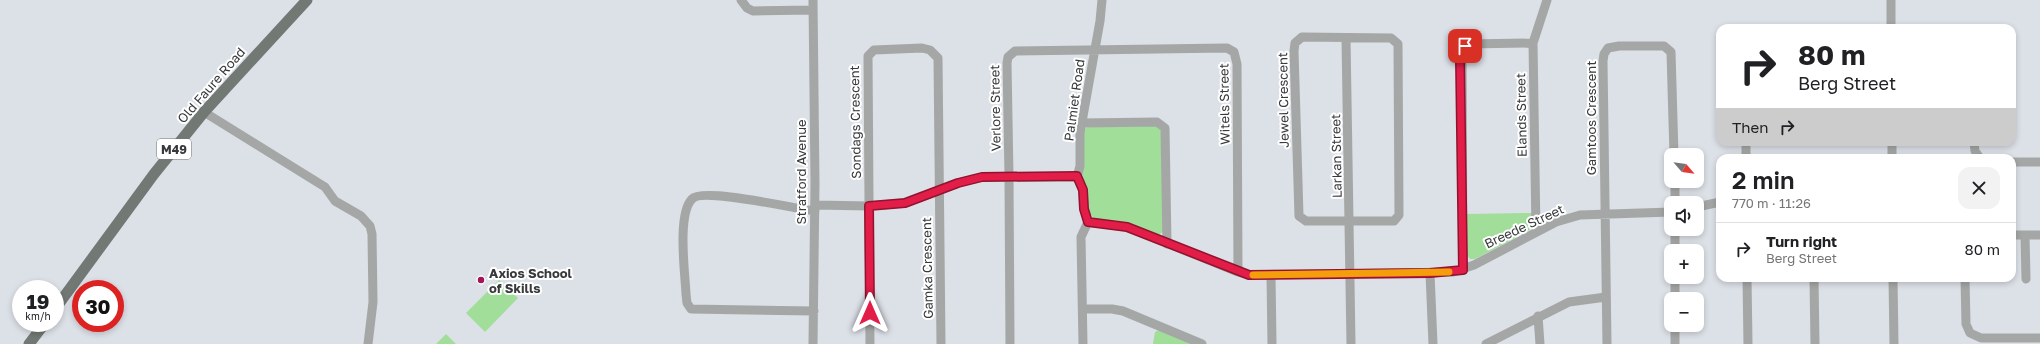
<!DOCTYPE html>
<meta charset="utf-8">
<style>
:root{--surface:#fff;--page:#f2f2f2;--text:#202124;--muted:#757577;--line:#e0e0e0}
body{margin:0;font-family:"Golos Text",sans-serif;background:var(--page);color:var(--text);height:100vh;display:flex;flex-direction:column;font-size:15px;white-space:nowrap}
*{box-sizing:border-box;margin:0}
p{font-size:13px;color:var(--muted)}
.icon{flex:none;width:22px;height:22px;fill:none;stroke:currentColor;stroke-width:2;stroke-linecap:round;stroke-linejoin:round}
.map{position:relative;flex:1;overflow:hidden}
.panel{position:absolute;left:1716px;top:154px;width:300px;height:128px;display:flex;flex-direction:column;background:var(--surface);border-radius:12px;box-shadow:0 2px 6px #0003}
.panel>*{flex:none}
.hud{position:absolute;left:1716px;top:24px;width:300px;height:122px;border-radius:12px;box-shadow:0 2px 6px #0003;background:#fff;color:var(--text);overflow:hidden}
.needle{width:26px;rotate:118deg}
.tools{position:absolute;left:1664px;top:148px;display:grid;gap:8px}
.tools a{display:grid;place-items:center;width:40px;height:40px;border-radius:8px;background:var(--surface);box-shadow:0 2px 6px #0003;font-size:20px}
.speed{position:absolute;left:12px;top:280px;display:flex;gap:8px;font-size:20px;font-weight:700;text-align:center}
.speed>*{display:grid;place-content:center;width:52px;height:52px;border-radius:50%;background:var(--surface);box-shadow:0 2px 6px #0003;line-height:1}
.speed small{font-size:10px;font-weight:400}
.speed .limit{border:6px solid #d22;background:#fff;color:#111}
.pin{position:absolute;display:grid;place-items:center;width:34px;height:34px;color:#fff;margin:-17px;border-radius:8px;box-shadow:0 2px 6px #0006}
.me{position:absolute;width:44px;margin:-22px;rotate:0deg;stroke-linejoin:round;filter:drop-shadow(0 0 3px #0008)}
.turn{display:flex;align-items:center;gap:14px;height:84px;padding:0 16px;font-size:18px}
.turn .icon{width:52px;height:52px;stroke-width:2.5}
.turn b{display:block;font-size:28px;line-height:34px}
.then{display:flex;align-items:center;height:38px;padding:0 16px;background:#0003;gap:8px;font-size:15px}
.round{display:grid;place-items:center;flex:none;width:42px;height:42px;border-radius:12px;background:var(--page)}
.head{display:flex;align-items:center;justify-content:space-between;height:68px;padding:0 16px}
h1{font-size:24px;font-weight:600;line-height:30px}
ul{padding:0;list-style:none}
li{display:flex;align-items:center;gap:12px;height:52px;padding:0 16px;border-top:1px solid var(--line)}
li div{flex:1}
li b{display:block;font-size:15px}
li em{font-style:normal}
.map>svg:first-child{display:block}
.green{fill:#a0de99}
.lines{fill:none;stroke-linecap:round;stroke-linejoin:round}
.minor{stroke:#a4a7a5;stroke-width:9}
.major{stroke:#727874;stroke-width:11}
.route-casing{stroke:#92132f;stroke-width:10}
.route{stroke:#e11d48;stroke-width:7}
.slow{stroke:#f59e0b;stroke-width:7}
.poi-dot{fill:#a2135a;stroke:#fff;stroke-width:1.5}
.labels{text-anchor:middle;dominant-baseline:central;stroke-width:4;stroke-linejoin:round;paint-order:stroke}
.shield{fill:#fff;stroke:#737476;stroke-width:1}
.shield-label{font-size:12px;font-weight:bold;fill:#37393b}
.street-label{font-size:13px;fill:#37393b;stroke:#fff}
.poi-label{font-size:13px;font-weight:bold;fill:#37393b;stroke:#fff;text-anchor:start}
</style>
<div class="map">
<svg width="2040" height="344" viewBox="0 0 2040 344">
<rect width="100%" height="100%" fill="#dce0e7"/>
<path class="green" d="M1156 125 1162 129 1163 232 1158 235C1143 230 1128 222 1112 220 1106 220 1099 221 1094 218 1081 208 1079 144 1085 129L1089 126Z
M1532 213 1531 228 1527 232 1475 259H1470L1467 255 1465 214Z
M499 280 518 298 485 332 466 313Z
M1159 330 1194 344H1153L1155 332Z
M446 334 456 344H436Z"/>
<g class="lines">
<path class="minor" d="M741 0 747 8 753 11 813 10
M813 0 815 183 813 344
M1891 0V28
M1302 37 1391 38 1398 44 1399 215 1394 221H1306L1299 216 1294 51 1295 43Z
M1346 38 1351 344
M204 112 325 187 335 201 361 216 370 226 372 234 373 302 368 344
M1082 123 1157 122 1165 128 1167 244
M1746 142V158
M1892 142V158
M1974 142 1975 151 1980 158
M2012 162H2040
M1675 181V203
M815 205 869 206 905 203 958 183 982 177H1077
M1697 207 1720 202
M1088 222 1127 227 1238 272 1249 275H1271L1453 272 1474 265 1556 222 1580 215 1671 212
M1675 229V251
M1536 232 1533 43 1547 0
M2012 235H2040
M2025 235 2026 279
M1463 270 1462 52 1468 44 1533 43
M1430 273 1433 344
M1271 275 1272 344
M1675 277V299
M1747 278 1748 344
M1814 278 1815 344
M1893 278 1894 344
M1965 278 1966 324 1970 333 1981 338H2040
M1083 309H1112L1123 311 1202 344
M814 311 691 309 687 303 686 294C685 273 677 214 692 199 702 187 796 209 815 211
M1538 316 1540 344
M1675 325V344
M870 344 868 56 874 50 922 48 930 50 938 58 941 344
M1010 344 1009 176 1007 63 1008 57 1015 51 1227 48 1234 52 1237 64 1238 272
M1083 344 1081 237 1088 222 1084 209 1083 190 1077 177 1080 166V133L1100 21 1102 0
M1486 344 1569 302 1606 297
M1607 344 1603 61 1604 54 1608 48 1619 46H1664L1671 52 1674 155"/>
<path class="major" d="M55 309 154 174 204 112 307 0
M29 344 45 323"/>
</g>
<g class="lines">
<defs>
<path id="route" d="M870 313 869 206 905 203 958 183 982 177 1077 176 1083 190 1084 209 1088 222 1127 227 1249 275 1430 273 1463 270 1460 59 1465 46"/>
</defs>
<use href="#route" class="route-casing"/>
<use href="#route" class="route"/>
<path class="slow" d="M1253 275 1449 272"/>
</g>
<circle class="poi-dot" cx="481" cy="280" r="4"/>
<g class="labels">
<rect class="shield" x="157" y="139" width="34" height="20" rx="3"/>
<g class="shield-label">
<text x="174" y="149">M49</text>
</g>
<g class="street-label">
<text transform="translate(211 85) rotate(-49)">Old Faure Road</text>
<text transform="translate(1074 100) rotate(-82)">Palmiet Road</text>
<text transform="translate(1283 100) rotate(-91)">Jewel Crescent</text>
<text transform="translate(1224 104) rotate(-91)">Witels Street</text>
<text transform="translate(995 108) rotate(-91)">Verlore Street</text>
<text transform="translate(1521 115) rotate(-91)">Elands Street</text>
<text transform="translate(1591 118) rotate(-90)">Gamtoos Crescent</text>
<text transform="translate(855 122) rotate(-91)">Sondags Crescent</text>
<text transform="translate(1336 156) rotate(-91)">Larkan Street</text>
<text transform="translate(801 172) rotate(-90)">Stratford Avenue</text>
<text transform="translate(1524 226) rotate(-25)">Breede Street</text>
<text transform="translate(927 268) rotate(-91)">Gamka Crescent</text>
</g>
<g class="poi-label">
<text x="489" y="273">Axios School<tspan x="489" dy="15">of Skills</tspan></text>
</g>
</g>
</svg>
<div class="tools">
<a><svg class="needle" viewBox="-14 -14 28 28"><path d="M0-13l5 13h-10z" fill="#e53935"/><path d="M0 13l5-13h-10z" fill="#757577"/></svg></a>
<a><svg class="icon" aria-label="sound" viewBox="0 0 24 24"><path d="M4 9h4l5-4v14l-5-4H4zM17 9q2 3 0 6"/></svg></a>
<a>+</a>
<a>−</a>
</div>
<div class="speed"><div>19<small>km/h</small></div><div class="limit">30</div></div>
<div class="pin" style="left:1465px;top:46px;background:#d93025"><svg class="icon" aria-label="arrive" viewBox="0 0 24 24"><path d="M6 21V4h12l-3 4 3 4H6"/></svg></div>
<svg class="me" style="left:870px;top:313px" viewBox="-20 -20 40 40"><path d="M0-17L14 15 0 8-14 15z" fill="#e11d48" stroke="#fff" stroke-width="4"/></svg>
<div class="hud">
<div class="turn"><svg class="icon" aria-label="right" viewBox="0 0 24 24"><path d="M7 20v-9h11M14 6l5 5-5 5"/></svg><div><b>80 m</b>Berg Street</div></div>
<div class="then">Then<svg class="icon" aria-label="right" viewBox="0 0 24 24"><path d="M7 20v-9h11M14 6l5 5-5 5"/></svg></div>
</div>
<section class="panel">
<div class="head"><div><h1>2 min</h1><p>770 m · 11:26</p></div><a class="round"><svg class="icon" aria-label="close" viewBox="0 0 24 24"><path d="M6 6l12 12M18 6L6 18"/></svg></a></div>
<ul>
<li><svg class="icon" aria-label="right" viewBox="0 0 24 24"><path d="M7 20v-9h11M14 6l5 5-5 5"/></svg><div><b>Turn right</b><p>Berg Street</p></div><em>80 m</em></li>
</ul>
</section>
</div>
